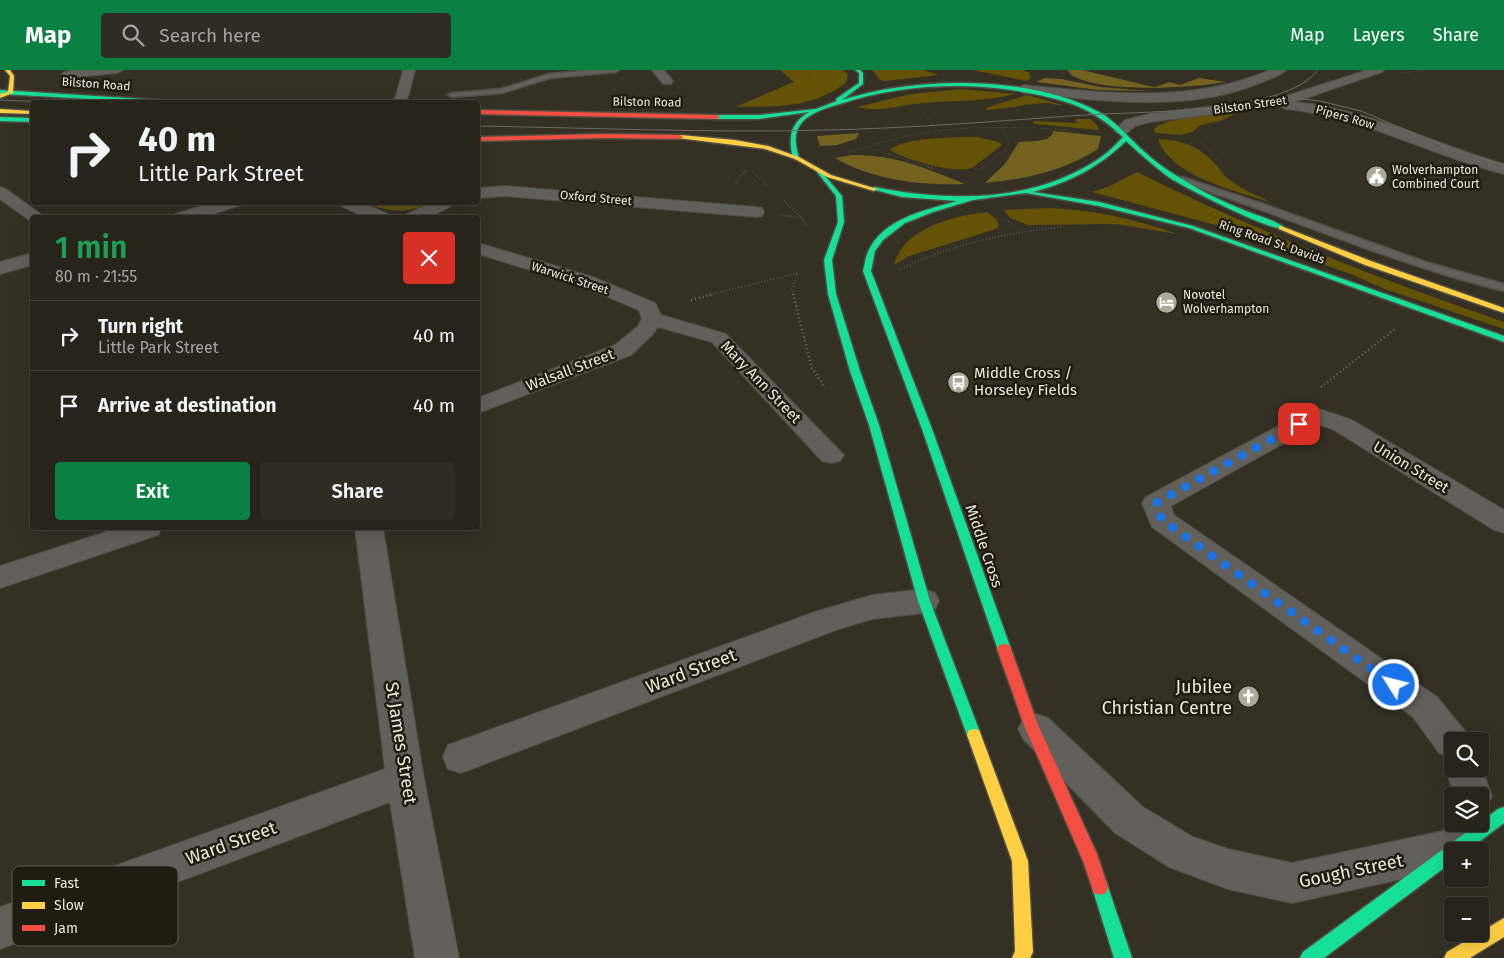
<!DOCTYPE html>
<meta charset="utf-8">
<style>
:root{--surface:#27241b;--page:#2f2c24;--text:#f1f3f6;--muted:#a4a4a3;--line:#43413a;--accent:#0b8043}
body{margin:0;font-family:"Fira Sans",sans-serif;background:var(--page);color:var(--text);height:100vh;display:flex;flex-direction:column;font-size:19px;white-space:nowrap}
*{box-sizing:border-box;margin:0}
p{font-size:16px;color:var(--muted)}
.icon{flex:none;width:28px;height:28px;fill:none;stroke:currentColor;stroke-width:2;stroke-linecap:round;stroke-linejoin:round}
.map{position:relative;flex:1;overflow:hidden}
.panel{position:absolute;left:30px;top:145px;width:450px;height:315px;display:flex;flex-direction:column;background:var(--surface);border-radius:5px;box-shadow:0 5px 20px #0002,0 0 0 1px var(--line)}
.panel>*{flex:none}
.guide{position:absolute;left:30px;top:30px;width:450px;height:105px;border-radius:5px;box-shadow:0 5px 20px #0002,0 0 0 1px var(--line);background:#27241b;color:var(--text);overflow:hidden}
.buttons{position:absolute;left:1444px;top:662px;display:grid;gap:10px}
.buttons a{display:grid;place-items:center;width:45px;height:45px;border-radius:5px;background:var(--surface);box-shadow:0 5px 20px #0002,0 0 0 1px var(--line);font-size:25px}
.pin{position:absolute;display:grid;place-items:center;width:42px;height:42px;color:#fff;margin:-21px;border-radius:10px;box-shadow:0 2px 8px #0006}
.me{position:absolute;width:55px;margin:-28px;rotate:306deg;stroke-linejoin:round;filter:drop-shadow(0 0 4px #0008)}
.turn{display:flex;align-items:center;gap:18px;height:105px;padding:0 25px;font-size:22px}
.turn .icon{width:65px;height:65px;stroke-width:2.5}
.turn b{display:block;font-size:35px;line-height:42px}
.round{display:grid;place-items:center;flex:none;width:52px;height:52px;border-radius:5px;background:var(--page)}
.summary{display:flex;align-items:center;justify-content:space-between;height:85px;padding:0 25px}
h1{font-size:30px;font-weight:600;line-height:38px;color:#1e9e55}
.button{display:flex;gap:10px;margin-top:auto;padding:10px 25px}
.button a{flex:1;height:58px;border-radius:5px;background:var(--accent);color:#fff;font-size:20px;font-weight:600;line-height:58px;text-align:center}
.button a+a{background:var(--page);color:var(--text)}
ul{padding:0;list-style:none}
li{display:flex;align-items:center;gap:15px;height:70px;padding:0 25px;border-top:1px solid var(--line)}
li div{flex:1}
li b{display:block;font-size:19px}
li em{font-style:normal}
header{display:flex;align-items:center;gap:30px;box-sizing:border-box;height:70px;padding:0 25px;background:var(--accent);color:#fff}
header strong{font-size:24px}
nav{display:flex;gap:28px;margin-inline-start:auto;font-size:18px}
.search{width:350px;height:45px;background:var(--page);display:flex;align-items:center;gap:12px;box-sizing:border-box;padding:0 18px;border-radius:5px;color:var(--muted);font-size:19px}
.map>svg:first-child{display:block}
.green{fill:#645307}
.forest{fill:#746320}
.lines{fill:none;stroke-linecap:round;stroke-linejoin:round}
.lane-casing{stroke:#504d43;stroke-width:3}
.street-casing{stroke:#504d43;stroke-width:2}
.fast-casing{stroke:#504d43;stroke-width:3}
.slow-casing{stroke:#504d43;stroke-width:3}
.jam-casing{stroke:#504d43;stroke-width:3}
.path-far2{stroke:#706d67;stroke-width:1;stroke-dasharray:0.5 2;stroke-linecap:butt}
.path-far1{stroke:#706d67;stroke-width:2;stroke-dasharray:0.5 2.5;stroke-linecap:butt}
.path{stroke:#706d67;stroke-width:2.5;stroke-dasharray:1 3;stroke-linecap:butt}
.lane{fill:#61605a;fill-rule:evenodd}
.street{fill:#61605a;fill-rule:evenodd}
.fast{fill:#16e098;fill-rule:evenodd}
.slow{fill:#ffcf43;fill-rule:evenodd}
.jam{fill:#f24e42;fill-rule:evenodd}
.tram{stroke:#6c6b64;stroke-width:1}
.route{stroke:#1a73e8;stroke-width:9;stroke-dasharray:0 16.2}
.labels{text-anchor:middle;dominant-baseline:central;stroke-width:5;stroke-linejoin:round;paint-order:stroke}
.far-street-label{font-size:12px;fill:#ece8da;stroke:#1f1c12}
.far-poi-label{font-size:12px;fill:#ece8da;stroke:#1f1c12;text-anchor:start}
.street-label{font-size:15px;fill:#ece8da;stroke:#1f1c12}
.poi-label{font-size:15px;fill:#ece8da;stroke:#1f1c12;text-anchor:start}
.near-street-label{font-size:18px;fill:#ece8da;stroke:#1f1c12}
.near-poi-label{font-size:18px;fill:#ece8da;stroke:#1f1c12;text-anchor:end}
.key{fill:#1f1c12;stroke:#5c594e;stroke-width:1}
.key-label{font-size:14px;fill:#ece8da}
</style>
<header>
<strong>Map</strong>
<div class="search"><svg class="icon" aria-label="search" viewBox="0 0 24 24"><circle cx="10" cy="10" r="6"/><path d="M15 15l6 6"/></svg>Search here</div>
<nav><a>Map</a><a>Layers</a><a>Share</a></nav>
</header>
<div class="map">
<svg width="1504" height="888" viewBox="0 0 1504 888">
<rect width="100%" height="100%" fill="#343024"/>
<path class="green" d="M780 0H843L848 5 846 13C810 39 777 36 735 37L794 12Z
M872 0H923L939 5 885 11 880 10Z
M973 0H1023L1029 3 1031 8 1026 11Z
M961 19 1016 24C985 32 955 30 923 33 901 35 879 43 857 37L911 24Z
M1027 25 1062 35C1056 36 1052 33 1046 33 1026 34 1005 39 985 40L988 37Z
M1236 43 1220 51 1201 55 1192 62 1181 65 1155 63 1154 59C1165 47 1218 44 1236 43Z
M1075 49H1090L1097 55 1099 60 1035 54 1033 51 1077 53Z
M977 67 999 72 1002 75 972 98C954 104 906 90 890 80 903 67 958 67 977 67Z
M1158 69C1183 70 1199 76 1216 95 1220 98 1222 104 1226 107 1238 118 1255 124 1270 132 1236 121 1170 106 1158 69Z
M1137 102C1256 161 1379 209 1504 252V259L1385 219 1350 204 1216 155 1092 122 1110 116Z
M367 133H428C409 144 386 142 367 133Z
M1047 138C1091 139 1135 149 1177 164L1116 154 1028 155 1010 148 1004 140Z
M987 142 997 150 999 155 996 159 909 186 894 195C903 158 954 146 987 142Z"/>
<path class="forest" d="M1067 0H1082L1149 16 1156 17 1169 12 1180 15 1199 8 1226 12C1189 18 1108 23 1075 7 1070 5 1071 3 1067 0Z
M1045 8 1061 9 1100 17 1148 21 1099 20 1036 12Z
M1053 61 1101 66 1098 79C1064 101 1026 109 985 113L1005 94 1019 72 1036 71 1047 69 1052 65Z
M859 63 856 69 837 75 820 76 817 66Z
M853 85C892 84 929 99 965 114 923 116 872 110 835 88Z"/>
<g class="lines">
<defs>
<path id="lane" d="M593 0H619L616 2 550 8 502 23 452 27 448 25 452 23 501 19 549 4Z
M1182 107 1266 135 1426 192 1504 214V221C1393 194 1288 146 1179 112V108Z"/>
<path id="street" d="M74 0H123L117 3 68 8 62 4 64 2Z
M403 0H415L408 27 404 32H392L396 26Z
M652 0H664L673 11 671 14H663Z
M1270 0H1286C1280 6 1270 9 1262 12 1188 44 1100 30 1023 23L1017 19 1023 15C1108 23 1190 34 1270 0Z
M1367 0H1384L1382 2 1295 32C1367 39 1435 74 1504 94V104C1430 85 1363 47 1286 39L1280 36 1150 52 1135 56 1126 64 1121 65 1114 61 1125 50 1149 44 1280 28Z
M505 116 756 137 762 138 764 142 762 146 756 147 505 126 478 128V118Z
M0 117 6 119 46 148H32V152L0 129Z
M216 132H243L241 135 201 148H173L175 144Z
M337 132H360L388 144 390 148H367L339 135Z
M433 132H455L453 135 428 148H405L407 144Z
M478 173 593 207 655 233 661 245 726 264 844 385 840 391 831 393 822 391 712 272 658 257 652 265 631 285 478 343V328L615 275 637 257 642 249 639 240 579 215 478 184Z
M32 183V195L0 204V192Z
M1316 338 1352 350 1504 440V463L1494 460 1334 360 1318 354 1171 436 1174 445 1437 627 1465 661 1469 671H1452V699H1480V694L1492 726 1486 738 1480 741V726H1454L1446 699 1451 687 1439 683 1413 647 1152 457 1142 433 1146 427 1308 340Z
M118 458H162L158 465 0 518V496Z
M355 458H383L424 709 459 888H415L390 732 0 879V837L385 699Z
M924 519 935 523 939 531 935 539 924 543 872 549 836 560 461 703 448 699 443 687 448 675 815 542 872 525Z
M1036 644 1048 648 1143 737 1193 767 1228 779 1292 793 1443 761 1452 740V754H1480V744L1484 754 1474 781H1452V798L1292 833 1228 819 1169 797 1115 763 1024 670 1018 659 1024 648Z"/>
<path id="fast" d="M855 0H860L863 3V14L842 30C917 6 1029 5 1099 42 1112 49 1123 61 1134 72 1148 86 1164 99 1182 109 1202 122 1224 132 1246 141 1258 146 1275 150 1285 158 1275 164 1184 117 1170 108 1155 97 1140 84 1126 71 1098 98 1070 112 1033 122L1099 132 1193 156 1504 266V272L1189 158 1099 136 1026 123 973 130 933 142 905 153 883 170 875 181 871 201 932 359 1011 579 1009 583 1004 584 999 583 922 359 863 201C865 195 865 188 868 182 882 149 925 140 957 131L902 127 871 119 874 117C949 132 1034 133 1100 88 1109 82 1116 74 1123 67 1106 51 1089 39 1066 32 994 10 910 11 840 34 826 38 808 43 800 55 793 65 796 77 799 88L796 90 793 88C788 68 790 53 809 42L759 49H717L714 47 717 45H759L816 39 837 31 836 29 859 13V3Z
M0 20 160 30 163 32H143L0 24Z
M0 47 32 48V52L0 51Z
M820 100 842 126 844 152 832 190 836 224 860 301 879 355 930 531 981 665 979 670 974 671 969 670 967 665 918 531 869 355 850 301 828 224 824 190 838 152 836 126 817 102Z
M1504 737V753L1467 781H1452V792L1324 888H1300L1303 882 1498 739Z
M1100 809 1106 811 1108 817 1132 888H1114L1092 817 1094 811Z"/>
<path id="slow" d="M5 0H10L14 6 13 23 0 28V24L8 22 10 6Z
M0 39 32 41V44L0 43Z
M680 65 735 70 768 76 799 87 831 105 877 119 874 121 827 107 795 89 765 79 678 68Z
M1281 156 1371 191 1504 238V243L1365 195 1279 159V157Z
M974 659 979 660 981 665 1028 791 1033 882 1030 888H1012L1015 881 1012 791 967 665 969 660Z
M1504 848V867L1470 888H1444L1447 882Z"/>
<path id="jam" d="M478 40 717 45 720 47 717 49 478 44Z
M606 64 680 65 683 67 680 69 606 68 478 71V67Z
M1004 574 1009 575 1011 579 1038 655 1097 784 1108 817 1106 823 1100 825 1094 823 1083 791 1024 655 997 579 999 575Z"/>
</defs>
<use href="#lane" class="lane-casing"/>
<use href="#street" class="street-casing"/>
<use href="#fast" class="fast-casing"/>
<use href="#slow" class="slow-casing"/>
<use href="#jam" class="jam-casing"/>
<path class="path-far2" d="M1404 3 1425 0
M810 13 814 7 815 0
M924 43 939 62
M1198 69 1225 97
M869 78 932 98
M848 82C867 78 885 71 904 67 957 55 1012 56 1066 60
M981 98 1008 77 1009 71 1001 57"/>
<path class="path-far1" d="M928 97 934 99
M979 100 983 97
M753 102 767 115
M736 113 746 100
M784 131 802 148 807 156
M782 145 802 148
M1006 150 1019 160
M899 200C951 174 1005 163 1063 157
M709 225 798 203
M794 225 792 219 797 204"/>
<path class="path" d="M793 224 812 298 825 318
M691 230 714 224
M1321 317 1395 259"/>
<use href="#lane" class="lane"/>
<use href="#street" class="street"/>
<use href="#fast" class="fast"/>
<use href="#slow" class="slow"/>
<use href="#jam" class="jam"/>
<path class="tram" d="M1275 26 1320 31 1361 41 1453 80 1504 95
M0 30 46 32
M478 56C595 58 711 63 828 60 914 58 999 51 1084 45 1139 41 1284 45 1318 0"/>
</g>
<g class="lines">
<path class="route" d="M1299 354 1156 433 1162 450 1394 615"/>
</g>
<defs>
<symbol id="civic-disc" viewBox="-11 -11 22 22"><circle r="9.5" fill="#aca89a" stroke="#1f1c12"/><path d="M-.6-6.5H3V-4.5H.6V-3L4-1V1h2V6H-6V1h2V-1L-.6-3ZM-1.2 2.5V6h2.4V2.5Z" fill="#fff"/></symbol>
<symbol id="hotel-disc" viewBox="-11 -11 22 22"><circle r="9.5" fill="#aca89a" stroke="#1f1c12"/><path d="M-6-4.5h1.5V1H6V5H4.5V3h-9V5H-6ZM-4 0a1.8 1.8 0 1 1 3.6 0ZM.5 0V-2.5h3Q6-2.5 6 0Z" fill="#fff"/></symbol>
<symbol id="bus-disc" viewBox="-11 -11 22 22"><circle r="9.5" fill="#aca89a" stroke="#1f1c12"/><path d="M-5-6H5V4H4V6H2V4H-2V6H-4V4H-5ZM-3.5-4V0h7V-4ZM-3.5 1.2v1.5H-2V1.2ZM2 1.2v1.5H3.5V1.2Z" fill="#fff"/></symbol>
<symbol id="church-disc" viewBox="-11 -11 22 22"><circle r="9.5" fill="#aca89a" stroke="#1f1c12"/><path d="M-1.2-6h2.4v3.5h3.3v2.4h-3.3V6h-2.4V-.1h-3.3v-2.4h3.3Z" fill="#fff"/></symbol>
</defs>
<g fill-rule="evenodd">
<use href="#civic-disc" x="1364" y="94" width="25" height="25"/>
<use href="#hotel-disc" x="1154" y="220" width="25" height="25"/>
<use href="#bus-disc" x="946" y="300" width="25" height="25"/>
<use href="#church-disc" x="1236" y="614" width="25" height="25"/>
</g>
<g class="labels">
<g class="far-street-label">
<text transform="translate(96 14) rotate(4)">Bilston Road</text>
<text transform="translate(647 32) rotate(1)">Bilston Road</text>
<text transform="translate(1250 35) rotate(-8)">Bilston Street</text>
<text transform="translate(1345 47) rotate(16)">Pipers Row</text>
<text transform="translate(596 128) rotate(5)">Oxford Street</text>
<text transform="translate(1272 172) rotate(19)">Ring Road St. Davids</text>
<text transform="translate(570 208) rotate(18)">Warwick Street</text>
</g>
<g class="far-poi-label">
<text x="1392" y="100">Wolverhampton<tspan x="1392" dy="14">Combined Court</tspan></text>
<text x="1183" y="225">Novotel<tspan x="1183" dy="14">Wolverhampton</tspan></text>
</g>
<g class="street-label">
<text transform="translate(570 300) rotate(-21)">Walsall Street</text>
<text transform="translate(761 312) rotate(46)">Mary Ann Street</text>
<text transform="translate(1411 397) rotate(31)">Union Street</text>
<text transform="translate(984 476) rotate(71)">Middle Cross</text>
</g>
<g class="poi-label">
<text x="974" y="303">Middle Cross /<tspan x="974" dy="17">Horseley Fields</tspan></text>
</g>
<g class="near-street-label">
<text transform="translate(691 601) rotate(-21)">Ward Street</text>
<text transform="translate(401 673) rotate(81)">St James Street</text>
<text transform="translate(231 773) rotate(-20)">Ward Street</text>
<text transform="translate(1351 801) rotate(-12)">Gough Street</text>
</g>
<g class="near-poi-label">
<text x="1232" y="617">Jubilee<tspan x="1232" dy="21">Christian Centre</tspan></text>
</g>
</g>
<rect x="12" y="796" width="166" height="80" rx="8" class="key"/>
<rect x="22" y="810" width="23" height="6" fill="#16e098"/>
<rect x="22" y="832" width="23" height="7" fill="#ffcf43"/>
<rect x="22" y="855" width="23" height="6" fill="#f24e42"/>
<g class="key-label">
<text x="54" y="818">Fast</text>
<text x="54" y="840">Slow</text>
<text x="54" y="863">Jam</text>
</g>
</svg>
<div class="buttons">
<a><svg class="icon" aria-label="search" viewBox="0 0 24 24"><circle cx="10" cy="10" r="6"/><path d="M15 15l6 6"/></svg></a>
<a><svg class="icon" aria-label="layers" viewBox="0 0 24 24"><path d="M12 4l9 5-9 5-9-5zM3 14l9 5 9-5"/></svg></a>
<a>+</a>
<a>−</a>
</div>
<div class="pin" style="left:1299px;top:354px;background:#d93025"><svg class="icon" aria-label="arrive" viewBox="0 0 24 24"><path d="M6 21V4h12l-3 4 3 4H6"/></svg></div>
<svg class="me" style="left:1394px;top:615px" viewBox="-20 -20 40 40"><circle r="17" fill="#1a73e8" stroke="#fff" stroke-width="3"/><path d="M0-11L8 9 0 5-8 9z" fill="#fff"/></svg>
<div class="guide">
<div class="turn"><svg class="icon" aria-label="right" viewBox="0 0 24 24"><path d="M7 20v-9h11M14 6l5 5-5 5"/></svg><div><b>40 m</b>Little Park Street</div></div>
</div>
<section class="panel">
<div class="summary"><div><h1>1 min</h1><p>80 m · 21:55</p></div><a class="round" style="background:#d93025;color:#fff"><svg class="icon" aria-label="close" viewBox="0 0 24 24"><path d="M6 6l12 12M18 6L6 18"/></svg></a></div>
<ul>
<li><svg class="icon" aria-label="right" viewBox="0 0 24 24"><path d="M7 20v-9h11M14 6l5 5-5 5"/></svg><div><b>Turn right</b><p>Little Park Street</p></div><em>40 m</em></li>
<li><svg class="icon" aria-label="arrive" viewBox="0 0 24 24"><path d="M6 21V4h12l-3 4 3 4H6"/></svg><div><b>Arrive at destination</b></div><em>40 m</em></li>
</ul>
<div class="button"><a>Exit</a><a>Share</a></div>
</section>
</div>
